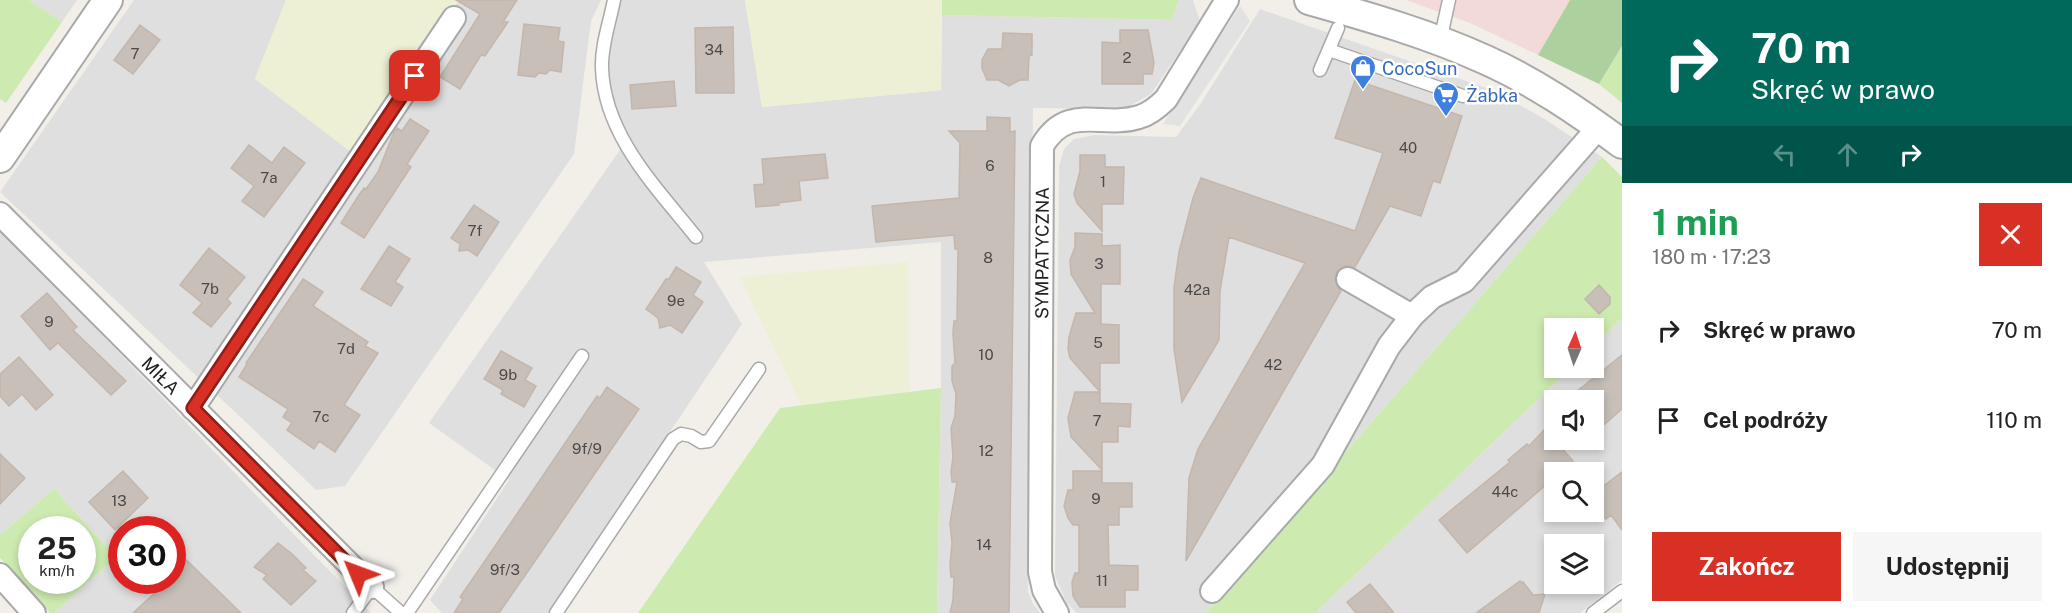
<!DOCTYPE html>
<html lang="pl">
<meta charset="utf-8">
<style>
:root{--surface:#fff;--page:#f6f6f6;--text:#222;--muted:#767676;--accent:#d93025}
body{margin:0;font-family:"Public Sans",sans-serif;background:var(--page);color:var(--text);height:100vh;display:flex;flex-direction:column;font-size:22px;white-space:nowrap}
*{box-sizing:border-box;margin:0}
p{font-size:20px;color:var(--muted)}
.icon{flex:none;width:33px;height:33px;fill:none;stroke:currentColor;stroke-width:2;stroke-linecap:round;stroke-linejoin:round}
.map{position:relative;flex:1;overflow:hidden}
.panel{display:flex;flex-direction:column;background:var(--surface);width:450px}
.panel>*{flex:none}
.banner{background:#00695c;color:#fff;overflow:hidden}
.needle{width:39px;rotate:3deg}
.controls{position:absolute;left:1544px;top:318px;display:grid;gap:12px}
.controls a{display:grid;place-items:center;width:60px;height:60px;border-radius:0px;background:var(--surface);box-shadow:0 3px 9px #0003;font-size:30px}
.speed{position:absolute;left:18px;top:516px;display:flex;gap:12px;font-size:30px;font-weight:700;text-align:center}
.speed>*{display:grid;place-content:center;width:78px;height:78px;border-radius:50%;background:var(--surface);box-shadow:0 3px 9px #0003;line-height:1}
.speed small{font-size:15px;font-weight:400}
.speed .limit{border:9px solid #d22;background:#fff;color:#111}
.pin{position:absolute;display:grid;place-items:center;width:51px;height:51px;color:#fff;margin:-26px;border-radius:12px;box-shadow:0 3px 9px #0006}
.me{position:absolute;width:66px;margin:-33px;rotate:314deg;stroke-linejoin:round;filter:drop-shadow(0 0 4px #0008)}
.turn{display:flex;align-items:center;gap:21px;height:126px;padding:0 30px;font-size:27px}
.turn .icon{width:78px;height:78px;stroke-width:2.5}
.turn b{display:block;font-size:42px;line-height:51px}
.lanes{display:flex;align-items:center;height:57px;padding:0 30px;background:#0003;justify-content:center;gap:30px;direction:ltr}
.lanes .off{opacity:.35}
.round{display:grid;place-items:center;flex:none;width:63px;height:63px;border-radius:0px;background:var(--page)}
.overview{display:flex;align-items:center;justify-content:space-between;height:102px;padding:0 30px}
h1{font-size:36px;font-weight:700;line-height:45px;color:#1e9e55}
.primary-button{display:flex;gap:12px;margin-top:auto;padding:12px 30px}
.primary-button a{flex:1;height:69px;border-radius:0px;background:var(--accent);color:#fff;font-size:24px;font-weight:700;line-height:69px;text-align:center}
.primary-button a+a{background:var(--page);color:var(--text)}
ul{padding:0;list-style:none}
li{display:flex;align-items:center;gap:18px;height:90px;padding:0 30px}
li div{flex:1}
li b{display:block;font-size:22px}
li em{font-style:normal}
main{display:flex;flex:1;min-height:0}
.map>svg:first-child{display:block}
.residential{fill:#e0dfdf;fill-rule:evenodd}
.commercial{fill:#f2dad9}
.farmland{fill:#eef0d5}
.grass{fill:#cdebb0;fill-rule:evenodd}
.forest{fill:#add19e}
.parking{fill:#e2e2e2}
.building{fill:#c7bfb8;stroke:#c4b6ab;stroke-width:1.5}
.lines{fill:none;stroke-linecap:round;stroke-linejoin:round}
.service-casing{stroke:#a9a9a9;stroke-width:15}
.minor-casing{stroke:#a9a9a9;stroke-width:26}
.tertiary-casing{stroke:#a9a9a9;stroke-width:32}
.service{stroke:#fff;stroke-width:12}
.minor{stroke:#fff;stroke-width:22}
.tertiary{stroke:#fff;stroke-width:28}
.route-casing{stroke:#8d1f18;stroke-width:15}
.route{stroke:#d93025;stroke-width:10}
.labels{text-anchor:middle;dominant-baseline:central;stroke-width:5;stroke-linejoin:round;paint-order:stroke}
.number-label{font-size:15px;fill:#4b4948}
.shop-label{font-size:18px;fill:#366cbe;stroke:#fff;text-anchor:start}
.street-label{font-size:18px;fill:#222;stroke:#fff}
</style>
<main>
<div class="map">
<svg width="1622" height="613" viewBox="0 0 1622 613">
<rect width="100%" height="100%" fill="#f2efe9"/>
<path class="residential" d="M29 0H77L62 22Z
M134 0H286L255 79 459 0H601L591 21 574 154 345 486 316 490 250 426 0 192Z
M616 0H745L762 107 941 90 942 15 1172 20 1179 0H1193L1200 21 1151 94 1124 109 1033 108 1028 592 1033 604 1040 613H937L941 388V242L704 262 742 324 549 613H442L430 600 509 480 429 423 620 150 596 81Z
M1260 9 1492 90 1543 118 1602 157 1206 613H1077L1066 602 1055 576 1059 166 1064 149 1074 139 1094 135 1176 137 1201 103Z
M0 229 309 550 371 613H54L116 557 54 489 0 535ZM122 530H172V580H122Z
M1622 318V580L1580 613H1315L1571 368H1593V346ZM1554 400H1593V440H1554ZM1554 472H1593V512H1554ZM1554 544H1593V584H1554Z"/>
<path class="commercial" d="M1406 0H1570L1538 55 1470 23Z"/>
<path class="farmland" d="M286 0H459L355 155 255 79Z
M745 0H942L941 90 762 107Z
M908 262 909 392 801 405 740 277Z"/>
<path class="grass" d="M0 0H29L62 22 6 103 0 99Z
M942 0H1179L1172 20 942 15Z
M1622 46V103L1599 84Z
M1602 157 1622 177V318L1593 346V328H1554V368H1571L1315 613H1206Z
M941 388 937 613H638L780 408Z
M54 489 116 557 54 613H50L0 558V535ZM32 530H82V580H32Z"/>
<path class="forest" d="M1570 0H1622V46L1599 84 1538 55Z"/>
<path class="parking" d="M1240 6 1250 21 1180 126 1163 124Z"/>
<path class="building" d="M456 0H517L503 22H508L485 56 481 55 460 89 440 77 480 14Z
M524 24 560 28 558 41 564 42 561 72 550 70 546 74 539 73 535 77 518 75Z
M140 25 160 40 133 74 114 60Z
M733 27 734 93H696L695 28Z
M1120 30H1148L1154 63 1152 74H1143V84H1102V42L1120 43Z
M1003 33 1032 34V55L1029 56 1028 80H1020L1009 86 998 80H987L982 68V60L988 49H1002Z
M1355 80 1462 116 1440 183 1433 181 1421 216 1390 206 1355 267 1347 266 1342 267 1337 272 1335 280 1337 286 1341 291 1186 561 1189 478 1198 449 1305 263 1229 237 1220 291 1219 340 1182 402 1174 349V287L1179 252 1193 198 1201 178 1355 231 1383 153 1335 138Z
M674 81 676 106 632 109 630 85Z
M987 117 1010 118V132L1015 131 1009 613H950L953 600 954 577H951L950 565 952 543 950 523 957 482H952L951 472 953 457 951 428 955 416 956 394 952 381V366L955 363 953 333 954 321H957L958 249H955L954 235 876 242 872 206 959 198 960 143 949 131H987Z
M410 119 429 131 407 164 411 167 399 185 364 238 341 223 359 195 364 188 366 189 378 172 394 132 397 128 402 131Z
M249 145 272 163 284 147 305 163 264 217 242 201 254 186 231 168Z
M825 154 828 178 799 181 801 200 778 203 779 205 756 207 754 185 764 184 762 159Z
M1080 155H1105V167H1124L1123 204H1102V231L1077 203 1074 194 1080 171Z
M474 205 499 222 477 256 468 250 459 251 460 244 451 238Z
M1075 233 1102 234V246L1120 245V284H1101V324L1119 325V363H1100V392L1070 358 1068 349 1069 337 1076 313H1095L1071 274 1070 260 1075 247Z
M389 246 410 259 395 282 403 287 391 306 361 289Z
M209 248 245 277 227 299 231 303 211 327 193 313 202 303 180 285Z
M676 267 701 282 693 295 703 302 682 333 670 325 660 328 658 318 646 309 666 279H669Z
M303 279 323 292 313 306 368 342 365 346 378 353 344 405 360 415 335 452 319 441 314 449 287 430 292 423 283 417 288 409 239 377 247 364 246 363Z
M1599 285 1610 297V304L1599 314 1585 299Z
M47 293 77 327 73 330 126 381 111 395 58 343 50 350 21 316Z
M501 351 532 368 525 380 536 386 524 407 501 394 503 390 484 379Z
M1622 355V409L1593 434V400H1566Z
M19 357 53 395 36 410 22 394 9 406 0 396V374Z
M607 387 639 409 535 561 499 613H454L463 599 460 597 487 558 597 396 600 398Z
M1075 392H1100V403L1131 404 1130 427 1118 426V442H1102V470L1071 437 1068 418Z
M1545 429 1573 461 1560 472H1554V478L1467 553 1439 520 1510 462 1508 460 1527 444 1529 446Z
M0 454 25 478 0 504Z
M123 471 148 498 115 530 89 502Z
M1073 471H1102V483H1132V507H1119V525H1108L1109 565 1138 566V590H1125V607H1080L1073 596 1072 582 1075 573H1079V525H1073L1068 518 1064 506 1068 490H1073Z
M1622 472V530L1611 515 1606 519 1593 504V494Z
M278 543 291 553 306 568 303 570 316 581 291 605 263 579 267 575 254 567Z
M172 546 241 613H133L169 580H172Z
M1520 581 1522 583 1523 582 1533 595 1545 594 1539 613H1476Z
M1370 584 1394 613H1356L1347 602Z"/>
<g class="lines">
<defs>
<path id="service" d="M614 0C610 21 601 46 602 68 604 135 656 187 696 237
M1440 41 1449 0
M1329 50 1463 96
M1320 70 1338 28
M353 613 372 587 401 613
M407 613 582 356
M556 613 673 439 681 434 691 436 701 442 709 441 759 369
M1593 613 1622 591"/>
<g id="minor">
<path id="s1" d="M0 214 372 587"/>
<path d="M1348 279 1412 316"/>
<path d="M193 408 454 18"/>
<path d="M0 575 34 613"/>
<path d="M1212 591 1323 465 1389 346 1412 316 1432 297 1464 281 1599 127"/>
<path id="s2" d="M1057 613 1044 590 1040 572 1042 146C1068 102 1101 129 1139 117 1150 114 1158 107 1166 99L1227 0"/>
</g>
<path id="tertiary" d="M1309 0C1369 17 1429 34 1486 60 1535 82 1579 112 1622 144
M0 158 108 0"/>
</defs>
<use href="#service" class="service-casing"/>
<use href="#minor" class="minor-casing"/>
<use href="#tertiary" class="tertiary-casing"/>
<use href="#service" class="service"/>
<use href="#minor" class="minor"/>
<use href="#tertiary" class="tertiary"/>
</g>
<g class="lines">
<defs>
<path id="route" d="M358 574 193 408 415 76"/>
</defs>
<use href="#route" class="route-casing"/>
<use href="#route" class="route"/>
</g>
<defs>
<symbol id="shop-pin" viewBox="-11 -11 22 30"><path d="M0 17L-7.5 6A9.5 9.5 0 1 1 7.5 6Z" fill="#3f7fe0" stroke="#fff"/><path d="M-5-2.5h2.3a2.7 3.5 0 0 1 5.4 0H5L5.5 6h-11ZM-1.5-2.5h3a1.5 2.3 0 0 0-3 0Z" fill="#fff"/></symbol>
<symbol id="supermarket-pin" viewBox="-11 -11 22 30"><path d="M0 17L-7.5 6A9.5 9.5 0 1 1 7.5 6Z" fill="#3f7fe0" stroke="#fff"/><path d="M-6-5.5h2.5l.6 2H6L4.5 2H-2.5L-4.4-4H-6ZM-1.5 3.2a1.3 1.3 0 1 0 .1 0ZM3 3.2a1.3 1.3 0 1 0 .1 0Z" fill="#fff"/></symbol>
</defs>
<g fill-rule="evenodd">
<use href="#shop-pin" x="1348" y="53" width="30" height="40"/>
<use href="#supermarket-pin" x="1431" y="80" width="30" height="40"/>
</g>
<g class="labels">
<g class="number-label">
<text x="714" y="49">34</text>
<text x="135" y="53">7</text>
<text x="1127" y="57">2</text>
<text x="1408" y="147">40</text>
<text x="990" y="165">6</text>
<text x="269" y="177">7a</text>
<text x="1103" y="181">1</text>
<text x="475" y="230">7f</text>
<text x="988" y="257">8</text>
<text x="1099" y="263">3</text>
<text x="210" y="288">7b</text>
<text x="1197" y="289">42a</text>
<text x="676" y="300">9e</text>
<text x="49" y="321">9</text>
<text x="1098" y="342">5</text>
<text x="346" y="348">7d</text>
<text x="986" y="354">10</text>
<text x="1273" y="364">42</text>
<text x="508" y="374">9b</text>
<text x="321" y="416">7c</text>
<text x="1097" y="420">7</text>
<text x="587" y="448">9f/9</text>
<text x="986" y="450">12</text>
<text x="1505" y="491">44c</text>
<text x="1096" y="498">9</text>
<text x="119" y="500">13</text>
<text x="984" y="544">14</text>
<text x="505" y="569">9f/3</text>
<text x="1102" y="580">11</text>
</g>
<g class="shop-label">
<text x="1382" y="68">CocoSun</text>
<text x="1466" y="95">Żabka</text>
</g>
<g class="street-label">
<text stroke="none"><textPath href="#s2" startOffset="364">SYMPATYCZNA</textPath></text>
<text stroke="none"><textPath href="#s1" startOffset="228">MIŁA</textPath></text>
</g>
</g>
</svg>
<div class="controls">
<a><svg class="needle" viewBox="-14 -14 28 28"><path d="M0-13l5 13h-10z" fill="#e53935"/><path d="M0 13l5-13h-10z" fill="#767676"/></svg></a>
<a><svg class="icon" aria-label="sound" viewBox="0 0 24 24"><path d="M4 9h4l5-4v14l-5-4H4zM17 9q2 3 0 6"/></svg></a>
<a><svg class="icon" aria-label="search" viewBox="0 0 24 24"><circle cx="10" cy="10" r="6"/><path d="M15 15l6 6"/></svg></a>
<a><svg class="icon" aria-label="layers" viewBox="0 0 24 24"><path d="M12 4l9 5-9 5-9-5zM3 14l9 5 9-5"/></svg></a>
</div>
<div class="speed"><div>25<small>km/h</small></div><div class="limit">30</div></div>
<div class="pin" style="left:415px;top:76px;background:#d93025"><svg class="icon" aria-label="arrive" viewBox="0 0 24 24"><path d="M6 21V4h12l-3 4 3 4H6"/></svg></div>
<svg class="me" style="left:358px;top:574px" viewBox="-20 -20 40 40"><path d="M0-17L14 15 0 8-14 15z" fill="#d93025" stroke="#fff" stroke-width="4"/></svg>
</div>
<section class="panel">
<div class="banner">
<div class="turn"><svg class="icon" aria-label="right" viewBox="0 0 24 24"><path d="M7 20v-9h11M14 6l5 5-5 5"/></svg><div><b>70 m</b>Skręć w prawo</div></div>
<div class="lanes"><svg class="icon off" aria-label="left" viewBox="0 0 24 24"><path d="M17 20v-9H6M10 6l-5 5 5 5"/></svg><svg class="icon off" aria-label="ahead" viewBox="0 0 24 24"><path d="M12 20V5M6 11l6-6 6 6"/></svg><svg class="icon" aria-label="right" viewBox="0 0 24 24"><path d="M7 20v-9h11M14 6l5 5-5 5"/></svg></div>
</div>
<div class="overview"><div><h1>1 min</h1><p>180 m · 17:23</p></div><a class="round" style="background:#d93025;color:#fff"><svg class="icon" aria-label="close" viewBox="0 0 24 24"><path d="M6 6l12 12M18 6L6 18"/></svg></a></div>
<ul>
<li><svg class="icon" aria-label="right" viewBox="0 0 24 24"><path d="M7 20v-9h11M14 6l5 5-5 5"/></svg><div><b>Skręć w prawo</b></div><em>70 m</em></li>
<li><svg class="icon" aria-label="arrive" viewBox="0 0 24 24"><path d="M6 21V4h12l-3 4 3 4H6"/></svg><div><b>Cel podróży</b></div><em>110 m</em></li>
</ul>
<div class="primary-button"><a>Zakończ</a><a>Udostępnij</a></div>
</section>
</main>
